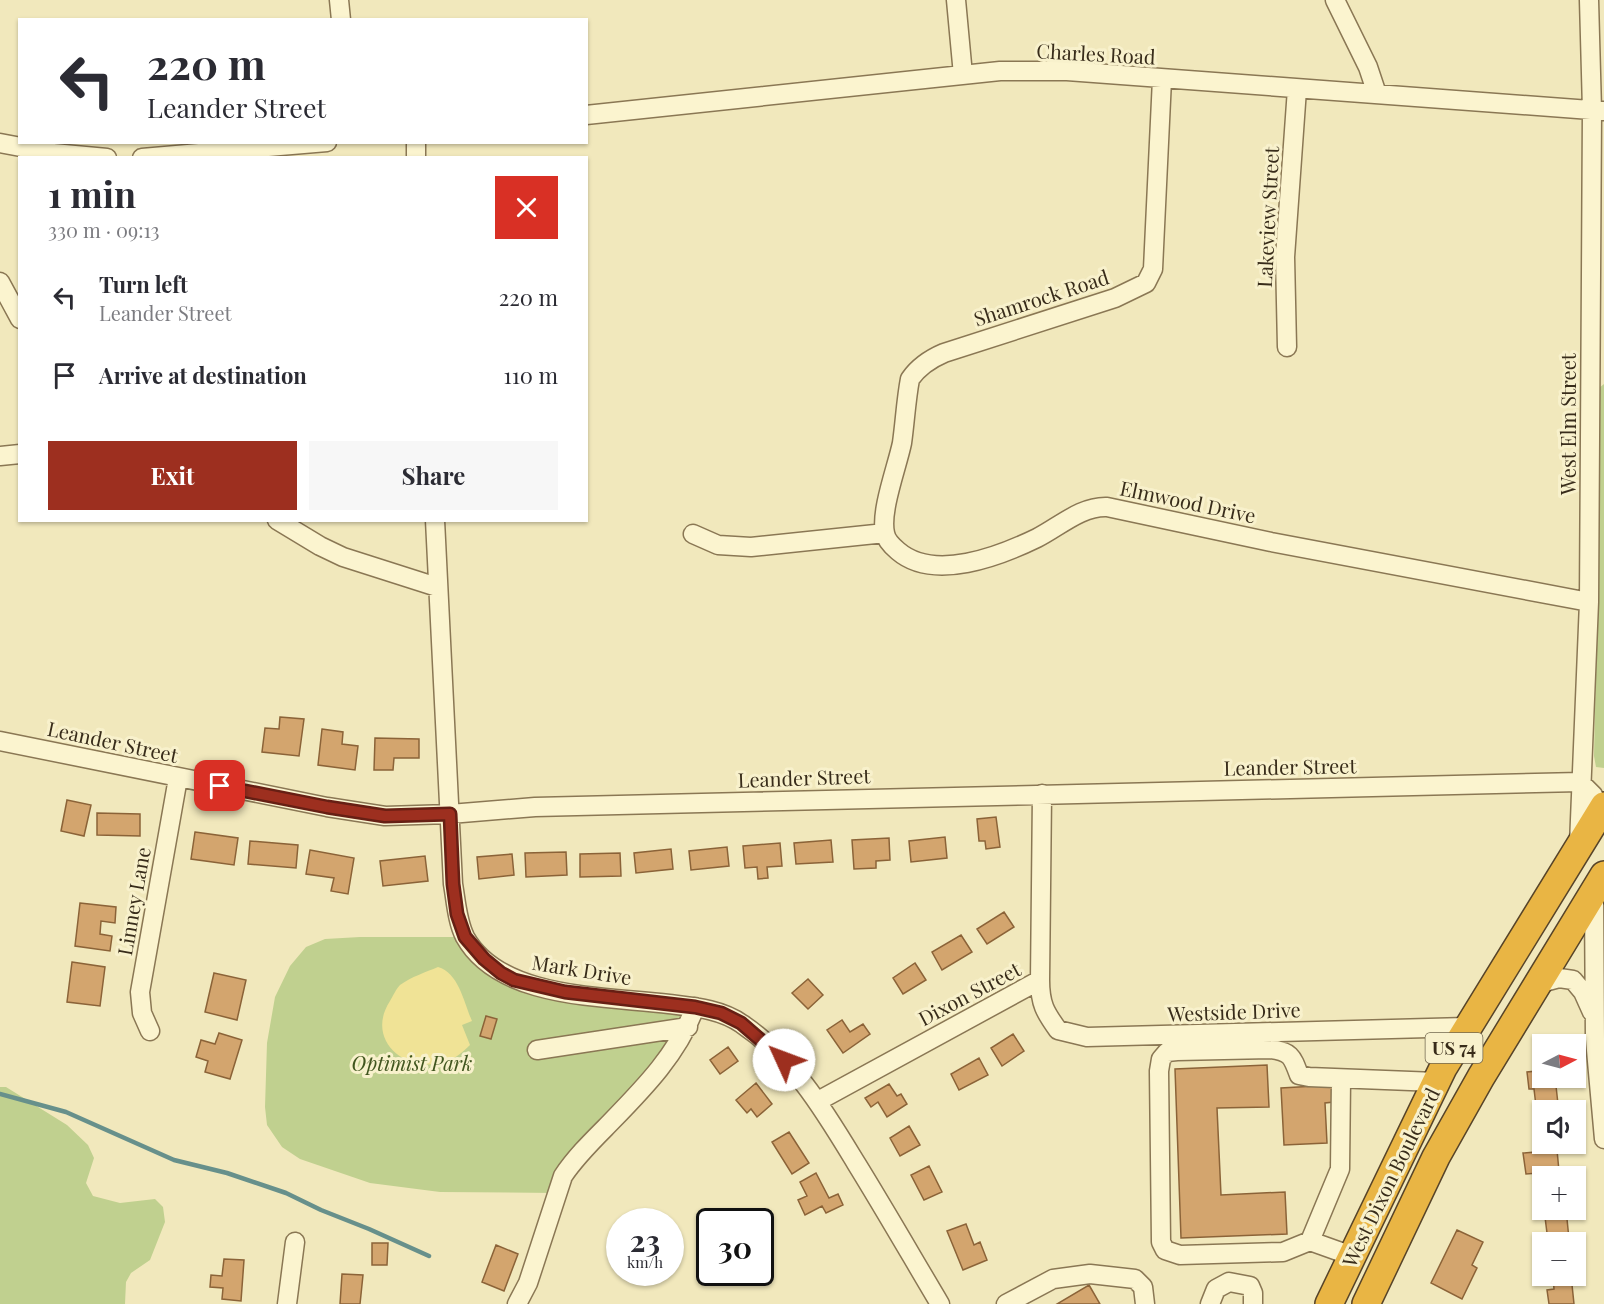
<!DOCTYPE html>
<meta charset="utf-8">
<style>
:root{--surface:#fff;--page:#f7f7f7;--text:#2b2b33;--muted:#7c7c81;--accent:#9d2f1f}
body{margin:0;font-family:"Playfair Display",serif;background:var(--page);color:var(--text);height:100vh;display:flex;flex-direction:column;font-size:22px;white-space:nowrap}
*{box-sizing:border-box;margin:0}
p{font-size:20px;color:var(--muted)}
.icon{flex:none;width:33px;height:33px;fill:none;stroke:currentColor;stroke-width:2;stroke-linecap:round;stroke-linejoin:round}
.map{position:relative;flex:1;overflow:hidden}
.sheet{position:absolute;left:18px;top:156px;width:570px;height:366px;display:flex;flex-direction:column;background:var(--surface);border-radius:0px;box-shadow:0 2px 4px #0004}
.sheet>*{flex:none}
.guide{position:absolute;left:18px;top:18px;width:570px;height:126px;border-radius:0px;box-shadow:0 2px 4px #0004;background:#fff;color:var(--text);overflow:hidden}
.needle{width:39px;rotate:84deg}
.controls{position:absolute;left:1532px;top:1034px;display:grid;gap:12px}
.controls a{display:grid;place-items:center;width:54px;height:54px;border-radius:0px;background:var(--surface);box-shadow:0 2px 4px #0004;font-size:30px}
.speed{position:absolute;left:606px;top:1208px;display:flex;gap:12px;font-size:30px;font-weight:700;text-align:center}
.speed>*{display:grid;place-content:center;width:78px;height:78px;border-radius:50%;background:var(--surface);box-shadow:0 2px 4px #0004;line-height:1}
.speed small{font-size:15px;font-weight:400}
.speed .limit{border:3px solid #111;border-radius:9px;background:#fff;color:#111}
.pin{position:absolute;display:grid;place-items:center;width:51px;height:51px;color:#fff;margin:-26px;border-radius:12px;box-shadow:0 3px 9px #0006}
.me{position:absolute;width:66px;margin:-33px;rotate:313deg;stroke-linejoin:round;filter:drop-shadow(0 0 4px #0008)}
.turn{display:flex;align-items:center;gap:21px;height:126px;padding:0 30px;font-size:27px}
.turn .icon{width:78px;height:78px;stroke-width:2.5}
.turn b{display:block;font-size:42px;line-height:51px}
.round{display:grid;place-items:center;flex:none;width:63px;height:63px;border-radius:0px;background:var(--page)}
.headline{display:flex;align-items:center;justify-content:space-between;height:102px;padding:0 30px}
h1{font-size:36px;font-weight:700;line-height:45px}
.button{display:flex;gap:12px;margin-top:auto;padding:12px 30px}
.button a{flex:1;height:69px;border-radius:0px;background:var(--accent);color:#fff;font-size:24px;font-weight:700;line-height:69px;text-align:center}
.button a+a{background:var(--page);color:var(--text)}
ul{padding:0;list-style:none}
li{display:flex;align-items:center;gap:18px;height:78px;padding:0 30px}
li div{flex:1}
li b{display:block;font-size:22px}
li em{font-style:normal}
.map>svg:first-child{display:block}
.green{fill:#c0d08f}
.sand{fill:#f0e396}
.lines{fill:none;stroke-linecap:round;stroke-linejoin:round}
.stream{stroke:#67908b;stroke-width:4.5}
.building{fill:#d3a56e;stroke:#8b6338;stroke-width:1.5}
.minor-casing{stroke:#8a7754;stroke-width:21}
.highway-casing{stroke:#574429;stroke-width:30}
.minor{stroke:#fbf4cf;stroke-width:18}
.highway{stroke:#e9b544;stroke-width:27}
.route-casing{stroke:#661f14;stroke-width:15}
.route{stroke:#9d2f1f;stroke-width:10}
.labels{text-anchor:middle;dominant-baseline:central;stroke-width:6;stroke-linejoin:round;paint-order:stroke}
.shield{fill:#f8f1cc;stroke:#72674f;stroke-width:1.5}
.shield-label{font-size:18px;font-weight:bold;fill:#382c1a}
.street-label{font-size:20px;fill:#382c1a;stroke:#f8f1cc}
.park-label{font-size:20px;font-style:italic;fill:#41561f;stroke:#f8f1cc}
</style>
<div class="map">
<svg width="1604" height="1304" viewBox="0 0 1604 1304">
<rect width="100%" height="100%" fill="#f1e8bc"/>
<path class="green" d="M1604 384V768L1596 767 1594 756 1598 581 1599 388Z
M360 937H465L501 973 695 1007 557 1193 440 1192 370 1183 300 1159 282 1147 267 1125 265 1107 267 1043 275 997 290 966 306 947 325 939Z
M0 1087H6L67 1125 88 1145 94 1158 86 1183 93 1196 120 1203 155 1199 163 1207 165 1222 150 1260 131 1273 126 1282 125 1304H0Z"/>
<path class="sand" d="M438 967C459 973 464 1003 472 1021L462 1025 470 1045C463 1052 456 1058 447 1061 408 1076 364 1041 390 1001 393 996 396 989 400 985 411 977 426 972 438 967Z"/>
<g class="lines">
<path class="stream" d="M0 1094 66 1112 174 1160 227 1173 286 1193 321 1210 369 1229 429 1256"/>
</g>
<path class="building" d="M280 717 304 719 299 756 262 752 265 728 279 729Z
M322 729 343 732 342 744 358 746 355 770 318 765Z
M375 738 419 739V758H394L393 770H374Z
M67 800 91 805 84 836 61 831Z
M97 813 140 814V836L97 835Z
M996 817 1000 847 986 849 985 841H979L977 819Z
M195 832 238 838 234 865 191 859Z
M945 837 947 858 911 862 909 841Z
M889 838 890 860 876 861V868L854 869 852 840Z
M831 840 833 862 796 864 794 843Z
M250 841 298 845 296 868 248 864Z
M780 843 782 866 767 867 768 878 758 879 757 867 745 868 743 846Z
M727 847 729 866 691 870 689 851Z
M671 849 673 869 636 873 634 853Z
M310 850 354 858 348 894 331 891 334 878 306 874Z
M566 852 567 875 526 877 525 853Z
M620 853 621 876 580 877V854Z
M512 854 514 875 479 879 477 857Z
M425 856 428 881 383 886 380 861Z
M80 903 116 907 115 923 101 921 100 934 112 936 110 951 75 946Z
M1004 912 1014 927 987 944 977 929Z
M961 935 972 952 942 970 932 952Z
M72 962 105 967 100 1006 67 1002Z
M915 963 926 980 903 994 893 978Z
M214 973 246 980 237 1020 205 1012Z
M808 979 823 995 808 1009 792 993Z
M486 1016 497 1019 491 1039 480 1036Z
M842 1020 850 1032 863 1024 870 1034 843 1053 827 1030Z
M219 1033 242 1040 230 1079 205 1072 208 1061 196 1057 201 1040 215 1044Z
M1013 1034 1024 1051 1002 1066 991 1048Z
M728 1047 738 1061 720 1074 710 1060Z
M979 1058 988 1075 959 1090 951 1074Z
M1536 1062H1542V1077H1555L1558 1104 1536 1106 1534 1089H1529L1527 1072 1537 1071Z
M1267 1065 1269 1107 1217 1108 1221 1195 1285 1192 1287 1234 1181 1238 1175 1069Z
M756 1083 772 1104 757 1117 751 1109 747 1113 736 1100Z
M889 1084 897 1096 901 1094 907 1104 887 1117 878 1102 871 1107 865 1098Z
M1333 1085 1334 1102 1325 1103 1327 1143 1284 1145 1281 1088Z
M909 1126 920 1145 900 1156 890 1138Z
M789 1132 809 1163 792 1174 772 1142Z
M1557 1150 1559 1171 1552 1172V1176H1542V1179L1540 1180 1539 1173 1526 1174 1523 1153Z
M929 1166 942 1192 924 1200 911 1175Z
M816 1173 829 1198 838 1194 843 1205 826 1213 822 1206 805 1215 798 1200 807 1196 800 1182Z
M1544 1209H1566L1569 1239 1548 1241Z
M966 1224 974 1245 980 1242 987 1260 963 1270 947 1231Z
M1457 1230 1483 1242 1472 1265 1477 1268 1462 1299 1431 1283Z
M372 1243H388L387 1265H372Z
M496 1245 518 1254 504 1291 482 1282Z
M224 1259 244 1260 241 1301 222 1299 223 1288 210 1287 211 1275 222 1276Z
M342 1274 363 1275 360 1304H340Z
M1571 1275 1574 1304H1549L1547 1290 1554 1289 1553 1276Z
M1089 1285 1100 1304H1057Z"/>
<g class="lines">
<defs>
<path id="minor" d="M339 0 341 20
M956 0 963 75
M1335 0 1368 67 1377 94
M1162 79 1153 269 1146 283 1115 298 944 353C930 359 919 366 910 379 906 400 905 422 902 443 897 467 880 511 885 533 886 540 892 546 898 551 934 582 1000 556 1037 538 1059 527 1081 506 1107 507L1271 542 1589 602
M586 115 1000 71H1067L1604 111
M416 142V158
M0 143 53 153 107 158
M142 158 327 142
M0 282 20 319
M1287 347 1285 257 1297 89
M0 456 20 454
M277 520 320 546 343 557 437 587
M435 520 453 884C456 901 457 921 465 937 500 1000 606 996 669 1004 694 1007 721 1009 742 1024 794 1059 825 1112 856 1163 885 1210 912 1257 940 1304
M693 534 718 545 751 547 885 533
M0 741 327 807 385 816 450 814 535 807 1580 782 1593 795 1600 812
M1579 844 1589 602 1592 110 1589 0
M1594 896 1595 1039 1604 1139
M1040 980C1040 1004 1045 1012 1058 1030L1087 1037 1466 1027
M1537 984 1559 978 1573 980 1583 992 1592 1012
M150 1031 142 1013 140 992 178 778
M537 1050 688 1027
M818 1101 1040 980 1042 794
M1310 1241 1340 1169 1341 1080
M1352 1256 1310 1241 1283 1252 1180 1255 1165 1250 1161 1242 1159 1071 1161 1059 1167 1052 1177 1051 1270 1049C1291 1052 1292 1056 1299 1075L1309 1077 1436 1082
M287 1304 295 1242
M517 1304 528 1283 563 1176C575 1158 590 1143 605 1128 640 1092 678 1055 695 1007
M1006 1304 1053 1279 1090 1274 1135 1279 1143 1287 1145 1304
M1210 1304 1216 1289 1229 1282 1250 1286 1253 1293V1304"/>
<path id="highway" d="M1329 1304 1443 1068 1604 806
M1366 1304 1436 1157 1481 1077 1604 875"/>
</defs>
<use href="#minor" class="minor-casing"/>
<use href="#highway" class="highway-casing"/>
<use href="#minor" class="minor"/>
<use href="#highway" class="highway"/>
</g>
<g class="lines">
<defs>
<path id="route" d="M220 786 327 807 385 816 450 814 453 884 457 914 465 937 484 959 501 973 514 980 565 992 695 1007 721 1013 741 1023 784 1060"/>
</defs>
<use href="#route" class="route-casing"/>
<use href="#route" class="route"/>
</g>
<g class="labels">
<rect class="shield" x="1425.5" y="1033" width="57" height="30" rx="4.5"/>
<g class="shield-label">
<text x="1454" y="1048">US 74</text>
</g>
<g class="street-label">
<text transform="translate(1096 53) rotate(3)">Charles Road</text>
<text transform="translate(1267 217) rotate(-87)">Lakeview Street</text>
<text transform="translate(1041 297) rotate(-18)">Shamrock Road</text>
<text transform="translate(1567 424) rotate(-90)">West Elm Street</text>
<text transform="translate(1188 501) rotate(12)">Elmwood Drive</text>
<text transform="translate(113 741) rotate(12)">Leander Street</text>
<text transform="translate(1290 766) rotate(-1)">Leander Street</text>
<text transform="translate(804 777) rotate(-2)">Leander Street</text>
<text transform="translate(133 901) rotate(-80)">Linney Lane</text>
<text transform="translate(582 969) rotate(9)">Mark Drive</text>
<text transform="translate(969 993) rotate(-28)">Dixon Street</text>
<text transform="translate(1234 1011) rotate(-2)">Westside Drive</text>
<text transform="translate(1390 1177) rotate(-64)">West Dixon Boulevard</text>
</g>
<g class="park-label">
<text x="412" y="1062">Optimist Park</text>
</g>
</g>
</svg>
<div class="controls">
<a><svg class="needle" viewBox="-14 -14 28 28"><path d="M0-13l5 13h-10z" fill="#e53935"/><path d="M0 13l5-13h-10z" fill="#7c7c81"/></svg></a>
<a><svg class="icon" aria-label="sound" viewBox="0 0 24 24"><path d="M4 9h4l5-4v14l-5-4H4zM17 9q2 3 0 6"/></svg></a>
<a>+</a>
<a>−</a>
</div>
<div class="speed"><div>23<small>km/h</small></div><div class="limit">30</div></div>
<div class="pin" style="left:220px;top:786px;background:#d93025"><svg class="icon" aria-label="arrive" viewBox="0 0 24 24"><path d="M6 21V4h12l-3 4 3 4H6"/></svg></div>
<svg class="me" style="left:784px;top:1060px" viewBox="-20 -20 40 40"><circle r="19" fill="#fff"/><path d="M0-13L10 11 0 6-10 11z" fill="#9d2f1f"/></svg>
<div class="guide">
<div class="turn"><svg class="icon" aria-label="left" viewBox="0 0 24 24"><path d="M17 20v-9H6M10 6l-5 5 5 5"/></svg><div><b>220 m</b>Leander Street</div></div>
</div>
<section class="sheet">
<div class="headline"><div><h1>1 min</h1><p>330 m · 09:13</p></div><a class="round" style="background:#d93025;color:#fff"><svg class="icon" aria-label="close" viewBox="0 0 24 24"><path d="M6 6l12 12M18 6L6 18"/></svg></a></div>
<ul>
<li><svg class="icon" aria-label="left" viewBox="0 0 24 24"><path d="M17 20v-9H6M10 6l-5 5 5 5"/></svg><div><b>Turn left</b><p>Leander Street</p></div><em>220 m</em></li>
<li><svg class="icon" aria-label="arrive" viewBox="0 0 24 24"><path d="M6 21V4h12l-3 4 3 4H6"/></svg><div><b>Arrive at destination</b></div><em>110 m</em></li>
</ul>
<div class="button"><a>Exit</a><a>Share</a></div>
</section>
</div>
